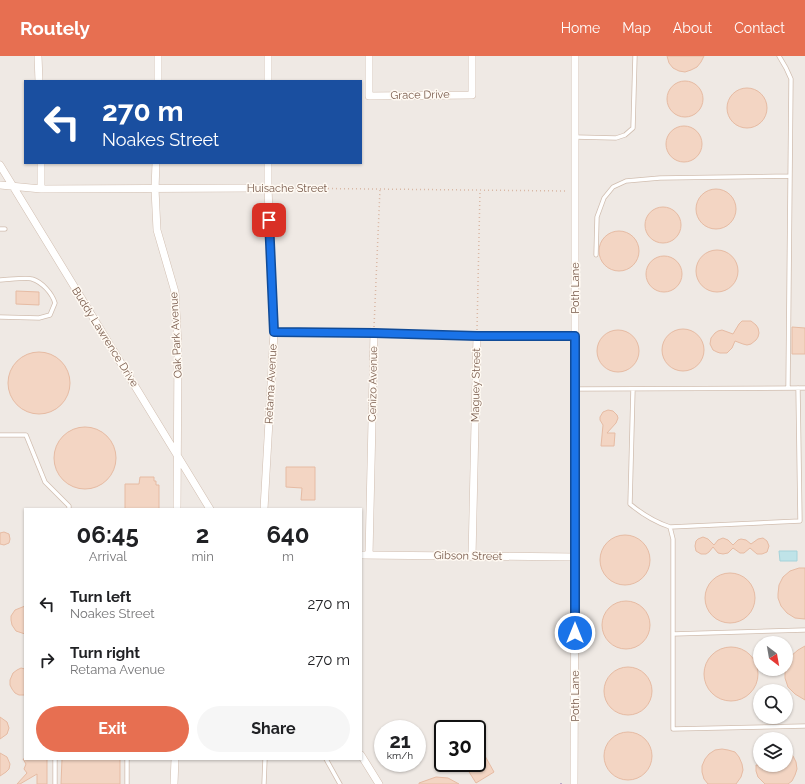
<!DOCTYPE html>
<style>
:root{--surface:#fff;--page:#f6f6f6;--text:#202124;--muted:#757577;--accent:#e76f51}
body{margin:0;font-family:Raleway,sans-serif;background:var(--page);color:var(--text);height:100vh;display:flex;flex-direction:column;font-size:15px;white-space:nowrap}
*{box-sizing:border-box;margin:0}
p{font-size:13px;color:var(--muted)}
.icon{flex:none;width:22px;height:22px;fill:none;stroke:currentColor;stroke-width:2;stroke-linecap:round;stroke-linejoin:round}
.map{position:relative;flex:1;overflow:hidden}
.drawer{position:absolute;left:24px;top:452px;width:338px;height:252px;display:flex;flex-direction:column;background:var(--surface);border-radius:0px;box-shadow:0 1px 3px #0004}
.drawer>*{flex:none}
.guide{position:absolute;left:24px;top:24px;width:338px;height:84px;border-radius:0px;box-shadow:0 1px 3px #0004;background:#1a4fa0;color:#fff;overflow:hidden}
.needle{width:26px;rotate:149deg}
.buttons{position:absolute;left:753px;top:580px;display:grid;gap:8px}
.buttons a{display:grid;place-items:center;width:40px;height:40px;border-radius:50%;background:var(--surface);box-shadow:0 1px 3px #0004;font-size:20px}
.speed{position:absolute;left:374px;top:664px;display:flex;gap:8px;font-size:20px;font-weight:700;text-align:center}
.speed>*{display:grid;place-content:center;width:52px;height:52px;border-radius:50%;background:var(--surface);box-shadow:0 1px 3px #0004;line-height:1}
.speed small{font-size:10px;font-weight:400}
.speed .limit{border:2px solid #111;border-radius:6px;background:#fff;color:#111}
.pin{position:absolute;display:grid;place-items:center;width:34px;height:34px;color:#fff;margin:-17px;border-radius:8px;box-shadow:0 2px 6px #0006}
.me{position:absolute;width:44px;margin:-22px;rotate:0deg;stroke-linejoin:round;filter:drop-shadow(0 0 3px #0008)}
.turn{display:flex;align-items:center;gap:14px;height:84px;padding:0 12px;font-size:18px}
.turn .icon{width:52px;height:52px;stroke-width:2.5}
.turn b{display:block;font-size:28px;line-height:34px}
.eta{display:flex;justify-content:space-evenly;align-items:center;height:68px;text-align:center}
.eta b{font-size:24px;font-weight:700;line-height:28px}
.cta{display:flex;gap:8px;margin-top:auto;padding:8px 12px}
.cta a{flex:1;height:46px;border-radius:24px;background:var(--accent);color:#fff;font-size:16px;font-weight:700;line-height:46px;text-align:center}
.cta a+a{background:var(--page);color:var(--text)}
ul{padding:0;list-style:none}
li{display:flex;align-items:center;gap:12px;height:56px;padding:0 12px}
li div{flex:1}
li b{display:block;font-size:15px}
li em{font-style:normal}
header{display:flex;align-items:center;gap:24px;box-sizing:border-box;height:56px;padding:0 20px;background:var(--accent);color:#fff}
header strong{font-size:19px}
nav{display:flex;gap:22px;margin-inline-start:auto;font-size:14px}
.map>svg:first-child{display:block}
.industrial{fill:#efe9e4;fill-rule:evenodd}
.water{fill:#bfe3e8;stroke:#a5d3da}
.building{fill:#f3d5c3;stroke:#e6bba3}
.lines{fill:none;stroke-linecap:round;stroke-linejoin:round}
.lane-casing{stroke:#d1beb0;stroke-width:5}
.street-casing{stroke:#d1beb0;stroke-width:8}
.path{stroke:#d9b8a5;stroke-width:1.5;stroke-dasharray:1 3;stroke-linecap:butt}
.lane{stroke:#fff;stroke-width:3.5}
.street{stroke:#fff;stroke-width:7}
.rail{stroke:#b9a8c9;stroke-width:2;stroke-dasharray:6 4;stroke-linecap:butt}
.route-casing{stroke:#114b97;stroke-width:10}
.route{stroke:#1a73e8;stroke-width:7}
.labels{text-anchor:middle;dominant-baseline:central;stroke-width:3;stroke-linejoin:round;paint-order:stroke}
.street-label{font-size:11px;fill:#7a5c4d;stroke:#fffaf3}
</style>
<header>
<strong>Routely</strong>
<nav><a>Home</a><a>Map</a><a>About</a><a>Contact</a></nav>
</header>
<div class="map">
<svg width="805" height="728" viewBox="0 0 805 728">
<rect width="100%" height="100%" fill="#fdf6ec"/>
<path class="industrial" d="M0 0H805V728H0ZM25 25H361V107H25ZM25 453H361V703H25ZM760 587H786V613H760ZM760 635H786V661H760ZM383 673H417V707H383ZM443 673H477V707H443ZM760 683H786V709H760Z"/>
<path class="water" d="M779 495H797V505H780Z"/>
<path class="building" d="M667 0H704L701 6 697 11 691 14 685 16 679 15 673 12 669 7Z
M667 43a18 18 0 1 1 36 0a18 18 0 1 1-36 0Z
M727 52a20 20 0 1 1 40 0a20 20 0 1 1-40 0Z
M666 88a18 18 0 1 1 36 0a18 18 0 1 1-36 0Z
M696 153a20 20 0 1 1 40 0a20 20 0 1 1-40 0Z
M645 169a18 18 0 1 1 36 0a18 18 0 1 1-36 0Z
M599 195a20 20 0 1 1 40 0a20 20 0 1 1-40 0Z
M696 215a21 21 0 1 1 42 0a21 21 0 1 1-42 0Z
M646 218a18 18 0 1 1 36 0a18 18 0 1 1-36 0Z
M16 235 39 236V249L16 248Z
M742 265H751L756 269 758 272 759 277 758 281 756 284 751 288 747 289 743 288 735 285 732 292 727 297H720L717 296 713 294 710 288 711 282 715 277 718 275 722 274 733 278 739 268Z
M792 271 805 272V298H792Z
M662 294a21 21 0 1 1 42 0a21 21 0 1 1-42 0Z
M597 295a21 21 0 1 1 42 0a21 21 0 1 1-42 0Z
M8 327a31 31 0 1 1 62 0a31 31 0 1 1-62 0Z
M608 354 613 355 617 359 618 362 616 367 607 377H615L614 390H601L603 369 600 364V361L603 356Z
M54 402a31 31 0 1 1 62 0a31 31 0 1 1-62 0Z
M286 411H315V444H301L302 432 286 431Z
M140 421H154V425H156V429H159V453H125V428H139Z
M4 476 9 478 10 483 9 487 4 489 0 488V477Z
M600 504a25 25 0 1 1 50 0a25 25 0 1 1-50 0Z
M703 481 708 483 714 489 718 484 723 482 728 484 733 489 738 484 741 483 746 484 751 488 758 483 763 482 767 485 769 490 767 496 762 498H757L750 492 744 497H740L733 492 728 497 723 498 718 497 713 491 709 496 706 498H701L696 495 695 490 696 485 698 483Z
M799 512H805V563L795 562 787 557 781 550 778 542V538L779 529 783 521 790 515Z
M705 542a25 25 0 1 1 50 0a25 25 0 1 1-50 0Z
M602 569a24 24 0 1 1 48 0a24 24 0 1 1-48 0Z
M25 550V578L16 575 12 569 11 564V560L15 554Z
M805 590V644L795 638 788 631 785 622V613H786V608L791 600 798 594Z
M704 618a27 27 0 1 1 54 0a27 27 0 1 1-54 0Z
M604 635a24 24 0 1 1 48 0a24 24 0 1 1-48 0Z
M21 612 25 613V639H19L15 637 12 633 10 629V624L13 617 17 614Z
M0 661 7 666 9 672 7 678 0 683Z
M604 700a24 24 0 1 1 48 0a24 24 0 1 1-48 0Z
M786 692 793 700 796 706 797 713 795 719 792 725 788 728H765L758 721 756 715V709H786Z
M722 693 728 694 735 696 739 701 742 708 743 714 741 721 736 728H708L704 723 702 716V710L705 703 709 698 715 694Z
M0 697 7 701 10 708 9 713 6 716 0 720Z
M485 700 494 716 476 727 466 711 473 707H477V705Z
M23 703H47V728H37V718L20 728H17L27 717 24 713 26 708Z
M62 703H120V728H61Z
M436 721 448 722 459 728H419V727Z"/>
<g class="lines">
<defs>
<path id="lane" d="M779 0 786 12 791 23 788 332
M575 81 616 82 625 79 633 72 635 0
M0 173H5
M596 199 597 161 604 142 613 131 626 125 660 122 790 120
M0 224C6 224 27 221 32 223 42 226 52 237 55 247L50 259 39 262 0 261
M575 333 805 332
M633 333 630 448C642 458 655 466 670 471L673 483V673L805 670
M0 379H26L45 426 69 450V453
M670 471 800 465 798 332
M673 578 805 574
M127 703V728
M326 703 340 728
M55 728V703
M264 728 265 703"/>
<path id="street" d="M38 0 39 25
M369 0V40L472 39V0
M158 25V0
M268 25V0
M41 107V133
M156 107 155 133 157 174 175 236 178 291 177 453
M0 109 210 453
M0 129 41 133 268 132
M274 276 374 277 477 280H575
M264 453 274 276 268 132V107
M361 499 575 501
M369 499 374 277
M472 501 477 280
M361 699 379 728
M174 728 175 703
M574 728 575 501V0"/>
</defs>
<use href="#lane" class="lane-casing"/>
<use href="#street" class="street-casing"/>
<path class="path" d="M276 132 568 135
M374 271 380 133
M477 274 480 134"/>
<use href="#lane" class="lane"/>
<use href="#street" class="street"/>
<path class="rail" d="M561 728V727"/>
</g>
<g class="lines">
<defs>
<path id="route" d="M269 164 274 276 374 277 477 280H575V577"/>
</defs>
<use href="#route" class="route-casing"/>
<use href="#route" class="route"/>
</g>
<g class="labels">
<g class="street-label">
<text transform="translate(420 39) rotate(-1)">Grace Drive</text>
<text x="287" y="132">Huisache Street</text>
<text transform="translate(575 232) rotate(-90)">Poth Lane</text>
<text transform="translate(176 279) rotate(-93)">Oak Park Avenue</text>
<text transform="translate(105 281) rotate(58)">Buddy Lawrence Drive</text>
<text transform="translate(271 328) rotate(-87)">Retama Avenue</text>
<text transform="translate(373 328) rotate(-89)">Cenizo Avenue</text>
<text transform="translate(476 329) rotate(-89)">Maguey Street</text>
<text transform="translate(468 500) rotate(1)">Gibson Street</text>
<text transform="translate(575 640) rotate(-90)">Poth Lane</text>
</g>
</g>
</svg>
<div class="buttons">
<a><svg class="needle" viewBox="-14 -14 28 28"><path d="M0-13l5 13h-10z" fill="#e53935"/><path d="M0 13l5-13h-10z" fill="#757577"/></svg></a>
<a><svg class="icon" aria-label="search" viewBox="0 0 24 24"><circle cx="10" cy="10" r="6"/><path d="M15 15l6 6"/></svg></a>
<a><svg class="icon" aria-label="layers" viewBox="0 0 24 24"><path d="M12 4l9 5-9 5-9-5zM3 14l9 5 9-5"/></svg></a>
</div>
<div class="speed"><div>21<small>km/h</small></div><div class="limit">30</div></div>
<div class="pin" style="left:269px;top:164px;background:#d93025"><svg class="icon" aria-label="arrive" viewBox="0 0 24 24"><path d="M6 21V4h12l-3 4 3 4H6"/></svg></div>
<svg class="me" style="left:575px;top:577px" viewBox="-20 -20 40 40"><circle r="17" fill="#1a73e8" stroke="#fff" stroke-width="3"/><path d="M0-11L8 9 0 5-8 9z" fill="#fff"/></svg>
<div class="guide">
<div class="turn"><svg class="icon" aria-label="left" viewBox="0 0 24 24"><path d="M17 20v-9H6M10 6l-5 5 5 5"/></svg><div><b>270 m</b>Noakes Street</div></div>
</div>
<section class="drawer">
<div class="eta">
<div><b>06:45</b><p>Arrival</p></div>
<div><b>2</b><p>min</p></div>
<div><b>640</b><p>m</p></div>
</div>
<ul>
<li><svg class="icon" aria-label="left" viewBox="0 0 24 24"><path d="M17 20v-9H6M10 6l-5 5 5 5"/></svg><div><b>Turn left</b><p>Noakes Street</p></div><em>270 m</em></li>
<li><svg class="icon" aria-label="right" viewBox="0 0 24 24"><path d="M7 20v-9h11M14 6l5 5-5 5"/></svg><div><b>Turn right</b><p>Retama Avenue</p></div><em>270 m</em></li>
</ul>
<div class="cta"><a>Exit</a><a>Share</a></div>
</section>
</div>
